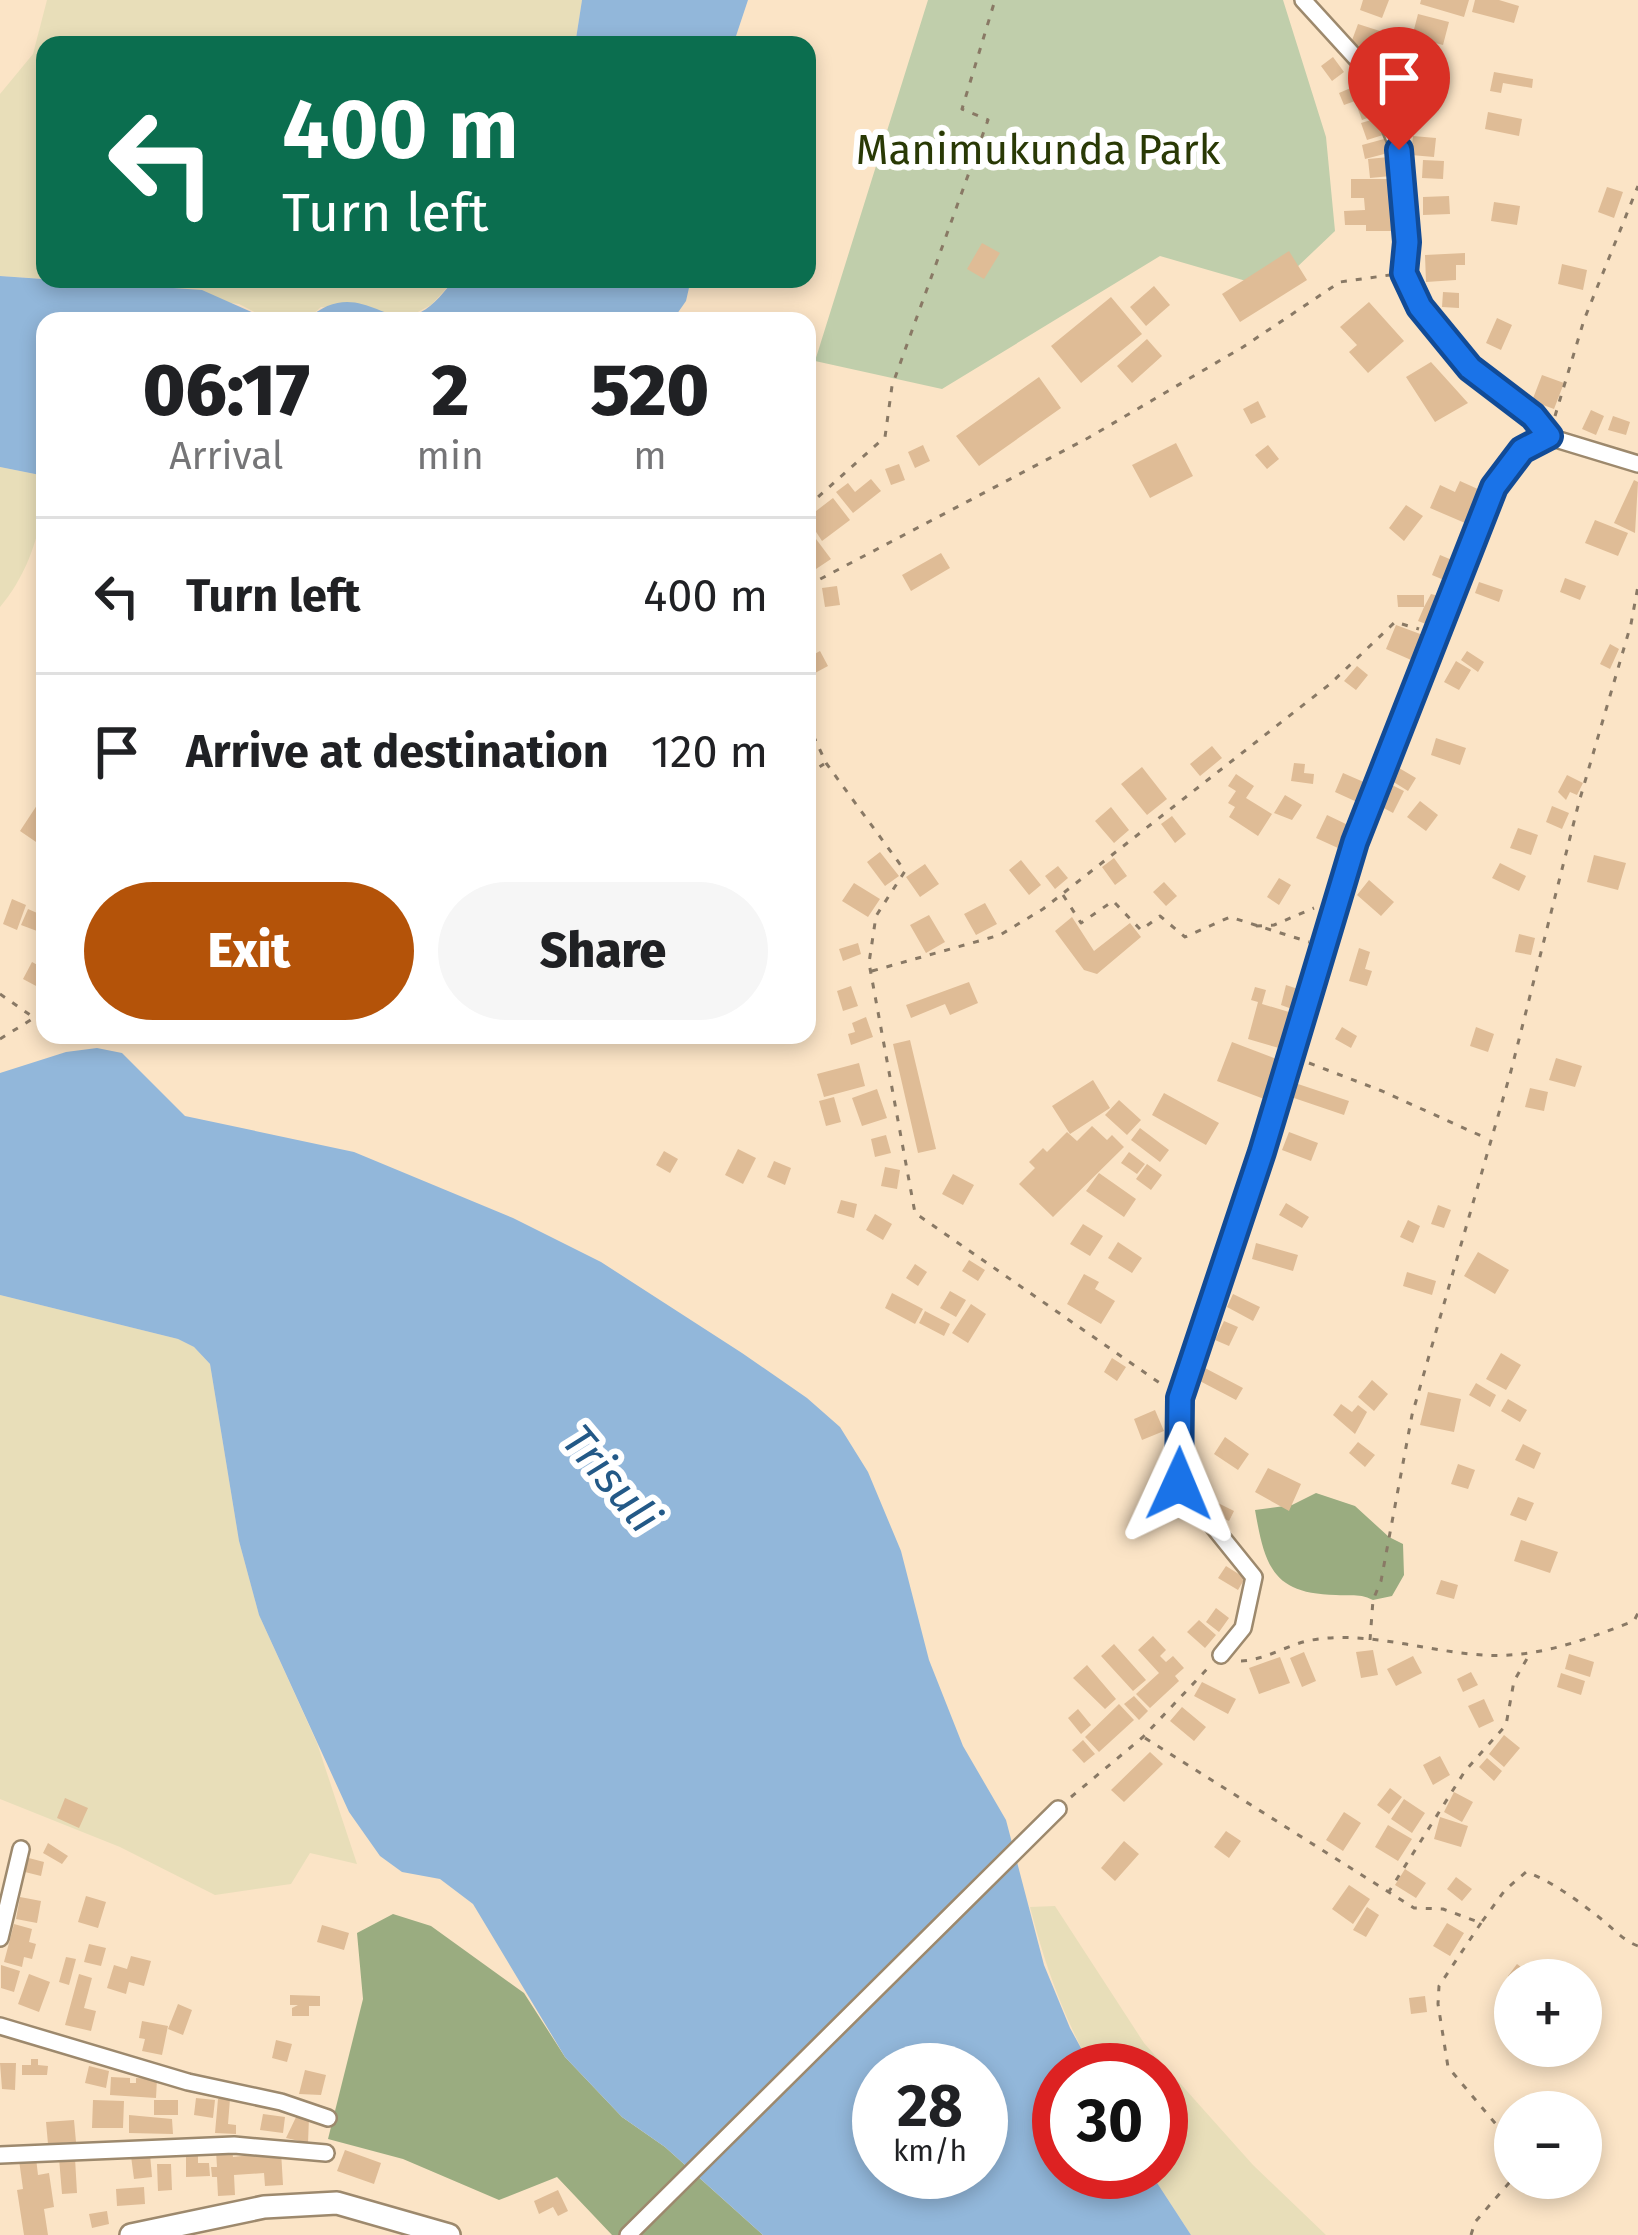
<!DOCTYPE html>
<meta charset="utf-8">
<style>
:root{--surface:#fff;--page:#f6f6f6;--text:#202124;--muted:#757577;--line:#e0e0e0;--accent:#b45309}
body{margin:0;font-family:"Fira Sans",sans-serif;background:var(--page);color:var(--text);height:100vh;display:flex;flex-direction:column;font-size:45px;white-space:nowrap}
*{box-sizing:border-box;margin:0}
p{font-size:39px;color:var(--muted)}
.icon{flex:none;width:66px;height:66px;fill:none;stroke:currentColor;stroke-width:2;stroke-linecap:round;stroke-linejoin:round}
.map{position:relative;flex:1;overflow:hidden}
.panel{position:absolute;left:36px;top:312px;width:780px;height:732px;display:flex;flex-direction:column;background:var(--surface);border-radius:24px;box-shadow:0 6px 18px #0003}
.panel>*{flex:none}
.top-card{position:absolute;left:36px;top:36px;width:780px;height:252px;border-radius:24px;box-shadow:0 6px 18px #0003;background:#0b6e4f;color:#fff;overflow:hidden}
.fabs{position:absolute;left:1494px;top:1959px;display:grid;gap:24px}
.fabs a{display:grid;place-items:center;width:108px;height:108px;border-radius:50%;background:var(--surface);box-shadow:0 6px 18px #0003;font-size:60px}
.speed{position:absolute;left:852px;top:2043px;display:flex;gap:24px;font-size:60px;font-weight:700;text-align:center}
.speed>*{display:grid;place-content:center;width:156px;height:156px;border-radius:50%;background:var(--surface);box-shadow:0 6px 18px #0003;line-height:1}
.speed small{font-size:30px;font-weight:400}
.speed .limit{border:18px solid #d22;background:#fff;color:#111}
.pin{position:absolute;display:grid;place-items:center;width:102px;height:102px;color:#fff;margin:-123px -51px;border-radius:50% 50% 50% 0;rotate:-45deg;box-shadow:0 0 12px #0007}
.pin .icon{rotate:45deg}
.me{position:absolute;width:132px;margin:-66px;rotate:1deg;stroke-linejoin:round;filter:drop-shadow(0 0 9px #0008)}
.turn{display:flex;align-items:center;gap:42px;height:252px;padding:0 48px;font-size:54px}
.turn .icon{width:156px;height:156px;stroke-width:2.5}
.turn b{display:block;font-size:84px;line-height:102px}
.eta{display:flex;justify-content:space-evenly;align-items:center;height:204px;text-align:center}
.eta b{font-size:72px;font-weight:800;line-height:84px}
.button{display:flex;gap:24px;margin-top:auto;padding:24px 48px}
.button a{flex:1;height:138px;border-radius:72px;background:var(--accent);color:#fff;font-size:48px;font-weight:800;line-height:138px;text-align:center}
.button a+a{background:var(--page);color:var(--text)}
ul{padding:0;list-style:none}
li{display:flex;align-items:center;gap:36px;height:156px;padding:0 48px;border-top:3px solid var(--line)}
li div{flex:1}
li b{display:block;font-size:45px}
li em{font-style:normal}
.map>svg:first-child{display:block}
.green{fill:#c0ceab}
.forest{fill:#9aac80}
.sand{fill:#e8deb9}
.water{fill:#92b7da;fill-rule:evenodd}
.building{fill:#dfbc96}
.lines{fill:none;stroke-linecap:round;stroke-linejoin:round}
.street-casing{stroke:#9d896d;stroke-width:20}
.secondary-casing{stroke:#9d896d;stroke-width:26}
.path{stroke:#897965;stroke-width:3;stroke-dasharray:6 9;stroke-linecap:butt}
.street{stroke:#fff;stroke-width:15}
.secondary{stroke:#fff;stroke-width:21}
.route-casing{stroke:#114b97;stroke-width:30}
.route{stroke:#1a73e8;stroke-width:21}
.labels{text-anchor:middle;dominant-baseline:central;stroke-width:12;stroke-linejoin:round;paint-order:stroke}
.park-label{font-size:42px;fill:#293905;stroke:#fff}
.water-label{font-size:45px;font-style:italic;fill:#235987;stroke:#fff}
</style>
<div class="map">
<svg width="1638" height="2235" viewBox="0 0 1638 2235">
<rect width="100%" height="100%" fill="#fbe4c6"/>
<path class="green" d="M928 0H1283L1326 137 1335 231 1274 289 1160 256 942 389 815 361Z"/>
<path class="forest" d="M1316 1493 1355 1506 1389 1537 1403 1544 1404 1575 1392 1596 1373 1600C1360 1593 1351 1596 1336 1595 1273 1594 1265 1567 1255 1510L1292 1505Z
M393 1914 431 1926 524 1993 565 2057 622 2117 665 2147 763 2235H612L557 2177 499 2200 403 2159 328 2139 363 1999 357 1933Z"/>
<path class="sand" d="M47 0H582L575 45H45V279L0 276V94L33 54Z
M52 279H455L431 305 410 316 321 307 305 321H272L239 304Z
M0 467 45 476C45 522 30 572 0 607Z
M0 1295 178 1339 194 1347 210 1364 239 1541 259 1615 317 1743 357 1864 310 1853 291 1884 215 1895 120 1847 0 1799Z
M1055 1906 1144 2043 1253 2165 1326 2235H1191L1150 2172H1161V2070H1093C1064 2018 1045 1966 1030 1907Z"/>
<path class="water" d="M582 0H748L733 45H575Z
M0 276 202 290 272 321H45V476L0 467Z
M455 279H691L686 301 672 321H305C357 274 384 331 421 312 434 306 445 290 455 279Z
M97 1048 122 1053 185 1116 354 1152 513 1218 601 1262 742 1353 807 1398 840 1427 868 1472 901 1551 929 1660 963 1746 1006 1820 1044 1965 1070 2028 1093 2070H1059V2172H1150L1191 2235H763L665 2147 622 2117 565 2057 473 1904 440 1879 402 1872 380 1856 349 1812 259 1615 239 1541 210 1364 194 1347 178 1339 0 1295V1073L66 1052ZM879 2070H981V2172H879Z"/>
<path class="building" d="M1363 0H1389L1382 18 1360 10Z
M1421 0H1469L1464 17 1420 4Z
M1475 0H1499L1519 6 1514 23 1472 12Z
M1418 14 1449 22 1443 45 1412 37Z
M1358 24 1383 32 1376 52 1351 43Z
M1333 57 1344 72 1332 81 1321 66Z
M1494 72 1533 79 1532 88 1503 83 1501 93 1490 91Z
M1360 84 1376 115 1362 120 1355 101 1344 105 1339 93Z
M1415 87 1432 94 1426 107 1410 99Z
M1488 112 1522 119 1519 136 1485 129Z
M1378 118 1383 135 1367 140 1361 123Z
M1413 136 1436 138 1434 157 1411 155Z
M1384 139 1388 153 1365 159 1362 145Z
M1389 157 1391 176 1370 178 1368 159Z
M1423 160 1444 161 1443 179 1422 178Z
M1351 179H1392L1393 231H1366V225H1345L1344 211 1365 210 1364 198H1351Z
M1607 187 1623 192 1614 218 1598 212Z
M1449 196 1450 214 1423 215V197Z
M1494 202 1520 206 1517 225 1491 221Z
M982 243 1000 253 984 279 967 269Z
M1289 251 1307 280 1240 322 1222 294Z
M1465 253V265H1456V280L1426 282 1425 255Z
M1562 264 1587 270 1583 290 1558 284Z
M1154 286 1170 305 1146 326 1130 307Z
M1443 292 1459 293V308L1442 307Z
M1111 297 1142 334 1081 383 1051 346Z
M1369 302 1404 341 1368 373 1349 352 1357 345 1340 327Z
M1497 318 1512 325 1501 350 1486 343Z
M1147 339 1162 356 1132 383 1117 366Z
M1431 362 1468 403 1435 422 1406 377Z
M1542 375 1564 383 1554 409 1532 401Z
M1039 377 1061 408 979 466 956 436Z
M1258 401 1266 417 1251 424 1243 409Z
M1591 410 1604 416 1596 435 1582 429Z
M1613 416 1630 422 1626 435 1608 430Z
M1176 443 1193 476 1150 498 1132 465Z
M923 445 930 461 915 468 908 452Z
M1268 445 1279 459 1267 469 1255 455Z
M899 464 905 480 891 485 885 469Z
M871 479 881 491 853 513 836 492 848 483 855 492Z
M1634 480 1638 482 1635 533 1614 523Z
M1460 481 1480 490 1465 523 1430 508 1440 485 1455 492Z
M833 498 850 520 822 541 807 518Z
M1406 505 1423 516 1404 541 1389 528Z
M1595 520 1628 533 1618 556 1585 543Z
M813 535 831 559 816 569 807 557V540Z
M941 553 950 568 911 591 902 575Z
M1440 555 1452 560 1449 568 1456 570 1451 583 1432 575Z
M1565 578 1586 586 1580 600 1560 592Z
M1479 582 1503 590 1499 602 1475 593Z
M837 586 840 605 825 607 822 588Z
M1431 594 1446 598 1434 627 1418 621 1424 607H1398L1397 595H1424V607Z
M1396 625 1431 638 1418 663 1386 649Z
M1610 644 1619 649 1610 669 1600 664Z
M820 651 828 666 815 673 807 658Z
M1467 651 1484 662 1478 672 1461 660Z
M1456 661 1471 670 1459 690 1444 682Z
M1357 666 1368 675 1356 690 1344 681Z
M1436 738 1466 748 1460 765 1431 755Z
M1212 746 1222 758 1200 776 1190 764Z
M1294 763 1305 764 1304 773 1314 774 1313 784 1291 781Z
M1142 767 1167 799 1147 815 1121 784Z
M1399 768 1416 778 1408 791 1392 781Z
M1343 773 1366 783 1357 802 1335 792Z
M1236 774 1254 786 1246 798 1272 814 1258 836 1229 817 1235 807 1228 803 1236 791 1228 786Z
M1567 775 1583 783 1577 795 1570 792 1566 800 1558 792Z
M1390 784 1404 791 1393 813 1380 806Z
M45 793V835L39 844 20 831Z
M1285 795 1302 805 1292 820 1274 813Z
M1420 801 1438 815 1426 831 1407 817Z
M1552 806 1569 813 1562 829 1546 822Z
M1111 807 1129 830 1114 843 1095 821Z
M1327 815 1348 825 1338 848 1316 838Z
M1172 816 1186 834 1175 843 1161 824Z
M1518 828 1538 835 1531 855 1510 848Z
M880 852 899 876 885 886 867 862Z
M1594 855 1626 863 1618 890 1587 882Z
M1114 858 1127 876 1115 885 1102 867Z
M1021 860 1041 885 1029 895 1009 870Z
M1500 863 1526 876 1519 891 1492 878Z
M925 864 939 884 920 897 906 877Z
M1058 866 1068 878 1055 889 1045 876Z
M1279 878 1291 885 1279 905 1267 897Z
M1369 880 1394 902 1381 916 1357 895Z
M1164 882 1177 896 1166 906 1153 892Z
M854 883 880 899 868 917 842 901Z
M12 899 26 905 17 930 3 924Z
M985 903 997 924 976 935 964 914Z
M28 909 44 916 37 931 21 925Z
M929 915 945 942 926 953 910 925Z
M1072 917 1094 951 1130 923 1141 937 1097 974 1084 970 1055 931Z
M1519 934 1535 938 1531 955 1515 952Z
M858 943 861 954 843 961 839 949Z
M1359 948 1370 952 1365 969 1372 971 1367 986 1349 981Z
M32 962 45 969 38 987 23 979Z
M969 982 978 1003 950 1015 945 1004 911 1018 906 1005Z
M1286 985 1298 989 1292 1009 1281 1005Z
M851 986 858 1006 843 1011 837 991Z
M1255 987 1266 990 1262 1004 1289 1012 1279 1048 1248 1039 1258 1002 1251 1000Z
M866 1017 873 1037 851 1045 848 1034 855 1032 852 1023Z
M1342 1027 1357 1036 1351 1048 1335 1039Z
M1476 1027 1494 1034 1488 1052 1470 1046Z
M910 1040 936 1149 918 1153 893 1044Z
M1232 1042 1279 1060 1264 1099 1217 1081Z
M1556 1058 1582 1066 1575 1087 1549 1080Z
M859 1063 865 1086 824 1097 817 1074Z
M1093 1080 1110 1108 1070 1134 1052 1106Z
M1295 1083 1349 1101 1344 1115 1291 1097Z
M1530 1088 1548 1092 1544 1111 1525 1107Z
M877 1089 887 1118 862 1126 852 1098Z
M1164 1093 1219 1123 1206 1145 1152 1115Z
M834 1097 841 1122 826 1126 819 1101Z
M1119 1100 1141 1120 1127 1135 1105 1115Z
M1092 1126 1107 1140 1112 1135 1124 1147 1053 1217 1019 1184 1035 1168 1029 1162 1043 1148 1047 1152 1067 1132 1077 1141Z
M1140 1128 1169 1150 1160 1162 1131 1140Z
M1289 1132 1318 1143 1311 1161 1282 1150Z
M886 1135 891 1153 875 1157 871 1139Z
M738 1149 756 1158 743 1184 725 1175Z
M664 1151 678 1159 670 1173 656 1165Z
M1129 1152 1145 1164 1137 1174 1121 1163Z
M774 1161 791 1168 785 1185 767 1177Z
M1147 1164 1162 1175 1151 1190 1136 1179Z
M885 1167 900 1170 897 1189 881 1186Z
M1099 1173 1136 1199 1124 1217 1086 1191Z
M953 1174 974 1185 963 1205 942 1194Z
M841 1200 857 1204 854 1218 837 1213Z
M1286 1203 1309 1217 1302 1228 1279 1215Z
M1438 1205 1451 1210 1444 1228 1431 1224Z
M875 1214 892 1224 883 1240 866 1230Z
M1408 1220 1420 1226 1413 1243 1400 1237Z
M1083 1224 1103 1236 1090 1256 1070 1244Z
M1118 1242 1142 1258 1132 1273 1108 1258Z
M1256 1243 1298 1255 1293 1271 1252 1259Z
M1478 1252 1509 1270 1495 1294 1464 1276Z
M969 1260 985 1270 978 1281 962 1271Z
M915 1264 927 1272 918 1286 906 1278Z
M1407 1272 1436 1281 1432 1295 1403 1286Z
M1084 1274 1099 1282 1095 1289 1115 1301 1101 1324 1067 1304Z
M950 1291 966 1300 956 1317 940 1308Z
M892 1293 923 1309 915 1324 885 1308Z
M1233 1294 1260 1307 1253 1321 1227 1307Z
M971 1304 986 1314 968 1343 952 1333Z
M925 1311 950 1324 944 1336 919 1323Z
M1224 1321 1238 1327 1229 1346 1215 1340Z
M1501 1353 1521 1365 1506 1390 1486 1379Z
M1112 1358 1126 1367 1117 1381 1104 1372Z
M1203 1367 1243 1388 1236 1400 1196 1379Z
M1372 1380 1388 1394 1374 1411 1358 1397Z
M1476 1383 1496 1395 1490 1407 1469 1395Z
M1428 1392 1461 1399 1454 1432 1420 1425Z
M1508 1399 1527 1410 1520 1422 1501 1411Z
M1341 1404 1352 1412 1358 1405 1367 1412 1355 1434 1333 1415Z
M1155 1410 1164 1431 1142 1440 1134 1419Z
M1225 1437 1249 1454 1238 1470 1214 1454Z
M1358 1442 1375 1455 1365 1467 1349 1453Z
M1523 1444 1541 1453 1534 1469 1515 1460Z
M1458 1464 1475 1470 1468 1489 1451 1484Z
M1268 1468 1301 1484 1289 1511 1255 1492Z
M1206 1497 1234 1511 1229 1521 1200 1507Z
M1518 1497 1534 1503 1526 1521 1510 1515Z
M1521 1540 1558 1552 1550 1573 1514 1561Z
M1226 1566 1245 1578 1238 1590 1218 1578Z
M1441 1580 1458 1585 1454 1599 1436 1594Z
M1216 1608 1229 1618 1219 1632 1206 1622Z
M1199 1620 1216 1635 1205 1648 1187 1632Z
M1153 1636 1166 1650 1160 1656 1166 1662 1173 1656 1184 1668 1175 1676 1179 1681 1150 1708 1136 1694 1159 1673 1138 1650Z
M1114 1644 1146 1680 1133 1691 1101 1656Z
M1373 1650 1378 1675 1361 1678 1356 1652Z
M1304 1652 1316 1681 1302 1687 1290 1658Z
M1569 1654 1594 1662 1590 1677 1565 1669Z
M1413 1656 1422 1673 1396 1686 1387 1669Z
M1280 1657 1290 1683 1259 1694 1249 1668Z
M1087 1665 1116 1699 1105 1709 1073 1678Z
M1471 1672 1478 1685 1463 1692 1457 1679Z
M1561 1673 1585 1681 1581 1695 1557 1687Z
M1202 1682 1236 1699 1228 1714 1194 1696Z
M1134 1696 1148 1711 1139 1720 1124 1704Z
M1484 1699 1494 1721 1479 1728 1468 1706Z
M1119 1704 1134 1720 1099 1752 1085 1737Z
M1182 1707 1206 1727 1194 1741 1170 1721Z
M1078 1709 1091 1725 1081 1734 1068 1718Z
M1504 1735 1520 1748 1504 1767 1489 1754Z
M1083 1740 1095 1754 1084 1763 1072 1750Z
M1150 1752 1163 1764 1124 1802 1111 1790Z
M1440 1756 1450 1775 1433 1785 1423 1765Z
M1487 1758 1502 1771 1494 1781 1479 1767Z
M1390 1788 1402 1797 1389 1814 1377 1805Z
M1454 1792 1473 1802 1462 1822 1444 1812Z
M65 1798 88 1808 79 1828 57 1818Z
M1404 1799 1425 1813 1412 1833 1391 1819Z
M1344 1812 1361 1823 1343 1851 1326 1840Z
M1440 1817 1468 1826 1461 1847 1434 1839Z
M1388 1825 1412 1839 1398 1861 1375 1847Z
M1226 1831 1241 1841 1229 1858 1214 1847Z
M1124 1841 1139 1854 1115 1881 1101 1868Z
M48 1843 68 1856 62 1864 43 1853Z
M25 1857 44 1862 41 1876 21 1871Z
M1405 1869 1426 1883 1416 1898 1395 1885Z
M1456 1877 1472 1889 1462 1901 1447 1889Z
M1349 1885 1370 1899 1353 1924 1332 1909Z
M86 1896 106 1902 98 1928 78 1922Z
M20 1897 41 1901 37 1923 16 1919Z
M1367 1907 1379 1915 1366 1937 1353 1930Z
M1447 1923 1464 1933 1450 1956 1433 1946Z
M14 1924 32 1929 29 1942 36 1944 32 1959 24 1957 22 1967 4 1962Z
M322 1925 349 1933 344 1950 317 1942Z
M89 1944 106 1948 101 1966 84 1962Z
M131 1956 151 1961 144 1986 129 1982 126 1994 107 1988 114 1965 127 1969Z
M66 1957 76 1959 69 1985 59 1982Z
M1517 1964 1534 1977 1532 1980H1513L1508 1976Z
M1 1965 20 1971 14 1992 1 1988Z
M29 1974 50 1982 39 2012 18 2004Z
M79 1974 92 1978 84 2008 96 2011 91 2031 65 2025Z
M290 1995 320 1996V2006H309V2016H292V2008L298 2005H290Z
M1425 1996 1427 2012 1411 2014 1409 1998Z
M178 2004 192 2010 183 2035 168 2029Z
M142 2021 168 2026 162 2055 142 2051 145 2039 139 2038Z
M276 2040 292 2044 287 2062 272 2058Z
M31 2059H38V2065L48 2066 47 2075H22V2065H31Z
M0 2063H16L15 2090 2 2089Z
M89 2066 109 2071 106 2088 85 2083Z
M305 2070 326 2075 321 2095 299 2094Z
M111 2077 130 2078V2083H136V2078L157 2079 156 2098 110 2095Z
M196 2098 215 2100 213 2118 194 2115Z
M218 2099H230L228 2124 236 2125V2134L215 2133Z
M93 2100 124 2101 123 2128H92Z
M154 2100H178V2115H154Z
M263 2114 285 2117 283 2133 260 2130Z
M129 2115 172 2119 173 2134 129 2133Z
M297 2115 309 2118 308 2143 286 2138Z
M74 2120 76 2142 48 2144 46 2122Z
M232 2150 233 2157 281 2151 283 2185 265 2186 264 2173 234 2175 235 2195 218 2196 217 2177H212L211 2167H217L216 2151Z
M345 2150 381 2163 374 2184 337 2171Z
M150 2154 152 2177 134 2179 131 2156Z
M186 2155H198V2163H209L210 2176 186 2177Z
M36 2158 38 2175 49 2173 54 2207 44 2209 48 2235H24L17 2190 23 2189 19 2160Z
M59 2158H75L77 2193 62 2194Z
M157 2164H171L172 2190 158 2191Z
M144 2187 145 2204 117 2206 116 2189Z
M558 2190 568 2211 558 2216 553 2207 539 2214 534 2201Z
M107 2211 109 2224 92 2228 89 2214Z"/>
<g class="lines">
<defs>
<path id="street" d="M1303 0 1366 69 1399 150 1407 242 1404 273 1420 307 1470 368 1533 416 1549 437 1638 464
M1221 1655 1243 1628 1254 1577 1179 1484 1180 1398 1262 1152 1355 842 1494 487 1522 450 1549 437
M0 1938 21 1849
M0 2026 188 2082 281 2102 328 2118
M0 2155 234 2145 326 2153
M628 2235 1058 1809"/>
<path id="secondary" d="M131 2235 264 2207 337 2203 449 2235"/>
</defs>
<use href="#street" class="street-casing"/>
<use href="#secondary" class="secondary-casing"/>
<path class="path" d="M1555 416 1584 320 1638 186
M807 507 885 437 892 386 988 120 962 109 995 0
M807 586 1088 438 1243 347 1340 282 1390 275
M807 722 826 763 905 871 876 916 869 963 915 1213 1164 1386
M807 775 824 764
M1063 895 1081 923 1113 901 1141 930 1160 916 1185 937 1230 917 1309 942
M1256 926 1274 925 1314 908
M872 971 1000 935 1043 909 1330 684 1395 622 1419 629
M0 994 33 1017
M333 1035 336 1049
M0 1039 45 1011
M1309 1063 1382 1091 1488 1139
M1370 1640 1373 1600 1381 1581 1412 1415 1511 1071 1579 802 1631 624 1638 586
M1241 1661C1266 1660 1288 1644 1312 1640 1364 1631 1419 1649 1471 1654 1530 1661 1579 1642 1634 1621L1638 1613
M1145 1738 1414 1908 1443 1909 1481 1923 1505 1890 1526 1872C1552 1881 1578 1901 1600 1918 1613 1928 1622 1940 1638 1946
M1071 1797 1143 1737 1208 1668
M1388 1893 1465 1771 1506 1725 1514 1681 1528 1657
M1481 1923 1439 1986 1438 2004 1448 2067 1515 2147
M1471 2235 1475 2222 1515 2176"/>
<use href="#street" class="street"/>
<use href="#secondary" class="secondary"/>
</g>
<g class="lines">
<defs>
<path id="route" d="M1179 1484 1180 1398 1262 1152 1355 842 1494 487 1522 450 1549 436 1533 416 1470 368 1420 307 1404 273 1407 242 1399 150"/>
</defs>
<use href="#route" class="route-casing"/>
<use href="#route" class="route"/>
</g>
<g class="labels">
<g class="park-label">
<text x="1038" y="150">Manimukunda Park</text>
</g>
<g class="water-label">
<text transform="translate(611 1479) rotate(50)">Trisuli</text>
</g>
</g>
</svg>
<div class="fabs">
<a>+</a>
<a>−</a>
</div>
<div class="speed"><div>28<small>km/h</small></div><div class="limit">30</div></div>
<div class="pin" style="left:1399px;top:150px;background:#d93025"><svg class="icon" aria-label="arrive" viewBox="0 0 24 24"><path d="M6 21V4h12l-3 4 3 4H6"/></svg></div>
<svg class="me" style="left:1179px;top:1484px" viewBox="-20 -20 40 40"><path d="M0-17L14 15 0 8-14 15z" fill="#1a73e8" stroke="#fff" stroke-width="4"/></svg>
<div class="top-card">
<div class="turn"><svg class="icon" aria-label="left" viewBox="0 0 24 24"><path d="M17 20v-9H6M10 6l-5 5 5 5"/></svg><div><b>400 m</b>Turn left</div></div>
</div>
<section class="panel">
<div class="eta">
<div><b>06:17</b><p>Arrival</p></div>
<div><b>2</b><p>min</p></div>
<div><b>520</b><p>m</p></div>
</div>
<ul>
<li><svg class="icon" aria-label="left" viewBox="0 0 24 24"><path d="M17 20v-9H6M10 6l-5 5 5 5"/></svg><div><b>Turn left</b></div><em>400 m</em></li>
<li><svg class="icon" aria-label="arrive" viewBox="0 0 24 24"><path d="M6 21V4h12l-3 4 3 4H6"/></svg><div><b>Arrive at destination</b></div><em>120 m</em></li>
</ul>
<div class="button"><a>Exit</a><a>Share</a></div>
</section>
</div>
